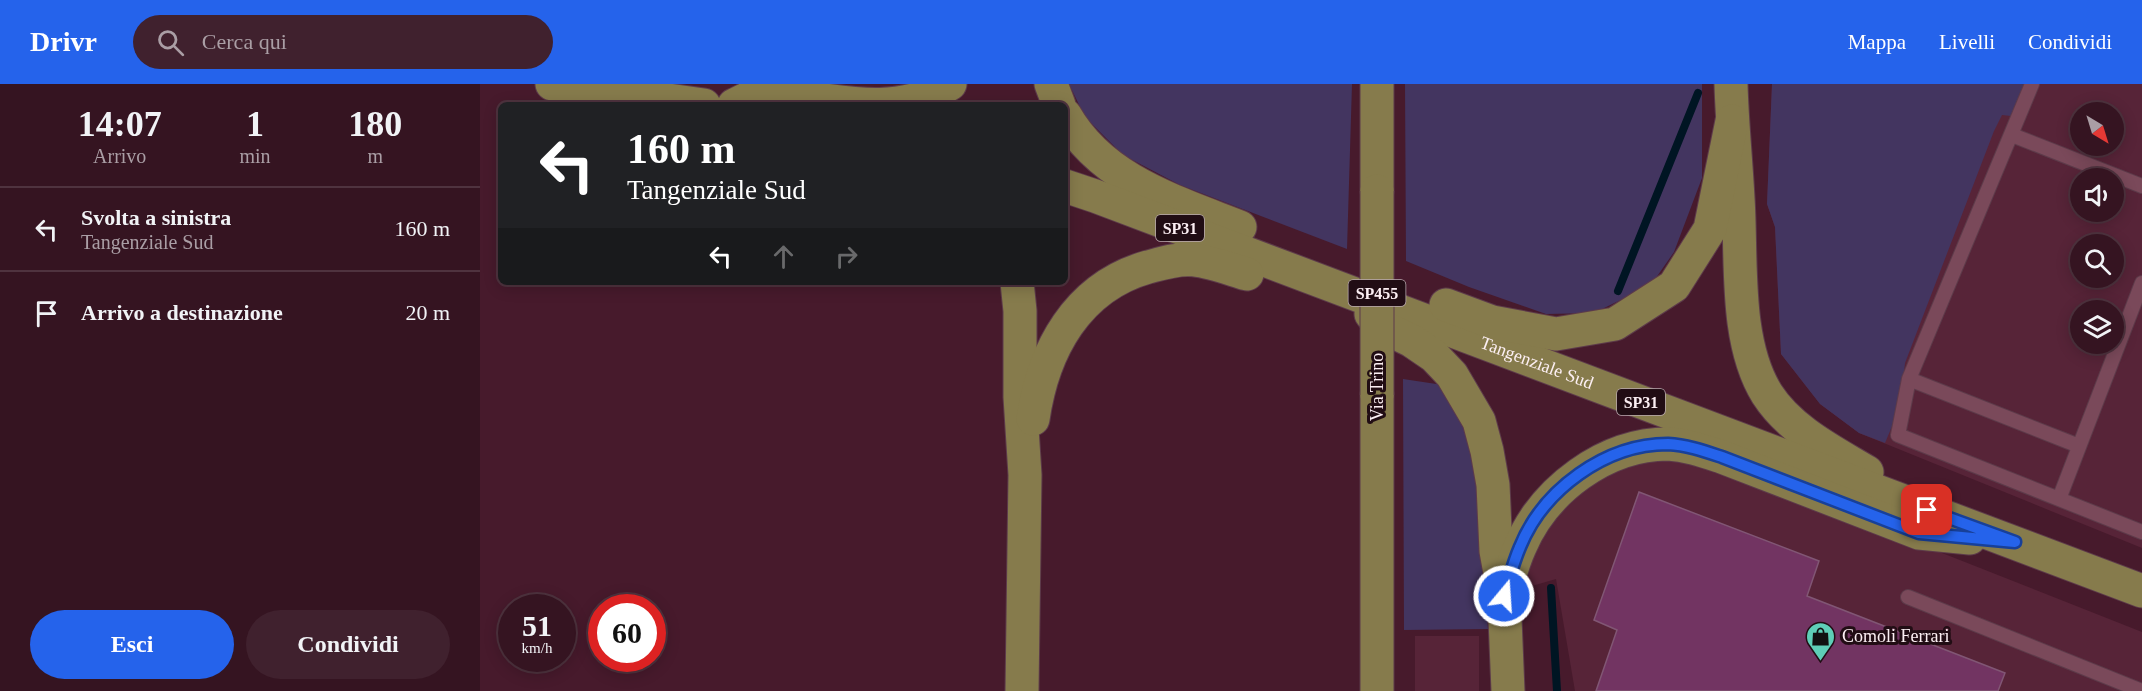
<!DOCTYPE html>
<html lang="it">
<style>
:root{--surface:#351421;--page:#40212e;--text:#f1f3f6;--muted:#aa9ea5;--line:#4f333f;--accent:#2563eb}
body{margin:0;font-family:Georgia,serif;background:var(--page);color:var(--text);height:100vh;display:flex;flex-direction:column;font-size:22px;white-space:nowrap}
*{box-sizing:border-box;margin:0}
p{font-size:20px;color:var(--muted)}
.icon{flex:none;width:33px;height:33px;fill:none;stroke:currentColor;stroke-width:2;stroke-linecap:round;stroke-linejoin:round}
.map{position:relative;flex:1;overflow:hidden}
.details{display:flex;flex-direction:column;background:var(--surface);width:480px}
.details>*{flex:none}
.banner{position:absolute;left:18px;top:18px;width:570px;height:183px;border-radius:9px;box-shadow:0 3px 15px #0003,0 0 0 2px var(--line);background:#202124;color:#fff;overflow:hidden}
.needle{width:39px;rotate:142deg}
.tools{position:absolute;left:1590px;top:18px;display:grid;gap:12px}
.tools a{display:grid;place-items:center;width:54px;height:54px;border-radius:50%;background:var(--surface);box-shadow:0 3px 15px #0003,0 0 0 2px var(--line);font-size:30px}
.speed{position:absolute;left:18px;top:510px;display:flex;gap:12px;font-size:30px;font-weight:700;text-align:center}
.speed>*{display:grid;place-content:center;width:78px;height:78px;border-radius:50%;background:var(--surface);box-shadow:0 3px 15px #0003,0 0 0 2px var(--line);line-height:1}
.speed small{font-size:15px;font-weight:400}
.speed .limit{border:9px solid #d22;background:#fff;color:#111}
.pin{position:absolute;display:grid;place-items:center;width:51px;height:51px;color:#fff;margin:-26px;border-radius:12px;box-shadow:0 3px 9px #0006}
.me{position:absolute;width:66px;margin:-33px;rotate:18deg;stroke-linejoin:round;filter:drop-shadow(0 0 4px #0008)}
.turn{display:flex;align-items:center;gap:21px;height:126px;padding:0 30px;font-size:27px}
.turn .icon{width:78px;height:78px;stroke-width:2.5}
.turn b{display:block;font-size:42px;line-height:51px}
.lanes{display:flex;align-items:center;height:57px;padding:0 30px;background:#0003;justify-content:center;gap:30px;direction:ltr}
.lanes .off{opacity:.35}
.eta{display:flex;justify-content:space-evenly;align-items:center;height:102px;text-align:center}
.eta b{font-size:36px;font-weight:800;line-height:42px}
.action{display:flex;gap:12px;margin-top:auto;padding:12px 30px}
.action a{flex:1;height:69px;border-radius:36px;background:var(--accent);color:#fff;font-size:24px;font-weight:800;line-height:69px;text-align:center}
.action a+a{background:var(--page);color:var(--text)}
ul{padding:0;list-style:none}
li{display:flex;align-items:center;gap:18px;height:84px;padding:0 30px;border-top:2px solid var(--line)}
li div{flex:1}
li b{display:block;font-size:22px}
li em{font-style:normal}
header{display:flex;align-items:center;gap:36px;box-sizing:border-box;height:84px;padding:0 30px;background:var(--accent);color:#fff}
header strong{font-size:28px}
nav{display:flex;gap:33px;margin-inline-start:auto;font-size:21px}
.search{width:420px;height:54px;background:var(--page);display:flex;align-items:center;gap:15px;box-sizing:border-box;padding:0 21px;border-radius:33px;color:var(--muted);font-size:22px}
main{display:flex;flex:1;min-height:0}
.map>svg:first-child{display:block}
.built{fill:#572438;fill-rule:evenodd}
.green{fill:#433560}
.lines{fill:none;stroke-linecap:round;stroke-linejoin:round}
.stream{stroke:#001523;stroke-width:8}
.building{fill:#723462;stroke:#815674;stroke-width:1.5}
.service-casing{stroke:#5d3b4a;stroke-width:16}
.primary-casing{stroke:#5d3b4a;stroke-width:35}
.service{stroke:#7a495a;stroke-width:14}
.primary{stroke:#867b4c;stroke-width:33}
.primary-bridge-casing{stroke:#5d3b4a;stroke-width:35;stroke-linecap:butt}
.primary-bridge{stroke:#867b4c;stroke-width:33}
.route-casing{stroke:#184099;stroke-width:15}
.route{stroke:#2563eb;stroke-width:10}
.labels{text-anchor:middle;dominant-baseline:central;stroke-width:6;stroke-linejoin:round;paint-order:stroke}
.shield{fill:#210d14;stroke:#baabb0;stroke-width:1.5}
.shield-label{font-size:16px;font-weight:bold;fill:#fceff3}
.street-label{font-size:18px;fill:#fceff3;stroke:#210d14}
.poi-label{font-size:18px;fill:#fceff3;stroke:#210d14;text-anchor:start}
</style>
<header>
<strong>Drivr</strong>
<div class="search"><svg class="icon" aria-label="search" viewBox="0 0 24 24"><circle cx="10" cy="10" r="6"/><path d="M15 15l6 6"/></svg>Cerca qui</div>
<nav><a>Mappa</a><a>Livelli</a><a>Condividi</a></nav>
</header>
<main>
<section class="details">
<div class="eta">
<div><b>14:07</b><p>Arrivo</p></div>
<div><b>1</b><p>min</p></div>
<div><b>180</b><p>m</p></div>
</div>
<ul>
<li><svg class="icon" aria-label="left" viewBox="0 0 24 24"><path d="M17 20v-9H6M10 6l-5 5 5 5"/></svg><div><b>Svolta a sinistra</b><p>Tangenziale Sud</p></div><em>160 m</em></li>
<li><svg class="icon" aria-label="arrive" viewBox="0 0 24 24"><path d="M6 21V4h12l-3 4 3 4H6"/></svg><div><b>Arrivo a destinazione</b></div><em>20 m</em></li>
</ul>
<div class="action"><a>Esci</a><a>Condividi</a></div>
</section>
<div class="map">
<svg width="1662" height="607" viewBox="0 0 1662 607">
<rect width="100%" height="100%" fill="#471a2c"/>
<path class="built" d="M1292 0H1662V464L1379 349 1340 320 1301 270 1295 143 1287 120ZM1600 28H1634V62H1600ZM1600 94H1634V128H1600ZM1600 160H1634V194H1600ZM1600 226H1634V260H1600Z
M1165 374 1239 381 1662 548V607H1095L1076 495 1045 504 1055 465 1077 428 1104 400Z
M935 552H999V607H935Z"/>
<path class="green" d="M589 0H872L867 165 700 101 643 71 605 33Z
M925 0H1222V94L1194 168 1171 201 1114 229 1066 230 989 203 926 177Z
M1292 0H1545L1541 13 1531 32 1522 31 1514 47 1425 279 1420 323 1405 359 1379 349 1340 320 1301 270 1295 143 1287 120Z
M923 295 963 301 985 337 997 394 1008 545 924 546Z"/>
<g class="lines">
<path class="stream" d="M1138 207 1218 9
M1071 504 1077 607"/>
</g>
<path class="building" d="M1159 408 1339 477 1327 512 1525 589 1518 607H1116L1137 546 1114 536Z"/>
<g class="lines">
<defs>
<path id="service" d="M1552 0 1429 295 1418 351 1662 448
M1532 51 1662 102
M1429 295 1599 362
M1579 415 1662 199
M1428 513 1662 607"/>
<g id="primary">
<path d="M72 0 224 21"/>
<path d="M571 0 579 21"/>
<path d="M1251 0C1252 38 1256 76 1258 114 1262 175 1254 257 1287 310 1310 346 1352 367 1387 388"/>
<path d="M254 21C264 17 278 7 289 7 300 7 314 11 325 13 375 21 426 29 470 0"/>
<path d="M585 31C622 96 694 117 760 143"/>
<path id="s1" d="M585 102 615 112 1662 507"/>
<path d="M897 107V0"/>
<path d="M537 198 540 227V313L545 391 542 607"/>
<path d="M966 221 1012 238 1076 250 1135 240 1194 202 1230 145 1252 37"/>
<path d="M891 230 901 242 932 257 954 272 972 291 999 337 1007 367 1013 401 1016 467 1024 511 1028 607"/>
<path d="M553 335C563 266 597 203 668 183 683 179 699 174 714 176 732 178 750 185 767 190"/>
<path d="M1024 511C1029 495 1033 478 1040 463 1064 406 1125 360 1188 360 1207 361 1224 367 1242 373L1439 449 1490 454"/>
<path d="M897 607V311"/>
</g>
</defs>
<use href="#service" class="service-casing"/>
<use href="#primary" class="primary-casing"/>
<use href="#service" class="service"/>
<use href="#primary" class="primary"/>
<defs>
<path id="primary-bridge" d="M897 107V311"/>
</defs>
<use href="#primary-bridge" class="primary-bridge-casing"/>
<use href="#primary-bridge" class="primary-bridge"/>
</g>
<g class="lines">
<defs>
<path id="route" d="M1024 512C1029 496 1033 479 1040 463 1063 406 1125 360 1188 360 1207 361 1224 367 1242 373L1439 449 1535 458 1447 426"/>
</defs>
<use href="#route" class="route-casing"/>
<use href="#route" class="route"/>
</g>
<defs>
<symbol id="shop-pin" viewBox="-11 -11 22 30"><path d="M0 17L-7.5 6A9.5 9.5 0 1 1 7.5 6Z" fill="#5eceb7" stroke="#210d14"/><path d="M-5-2.5h2.3a2.7 3.5 0 0 1 5.4 0H5L5.5 6h-11ZM-1.5-2.5h3a1.5 2.3 0 0 0-3 0Z" fill="#111"/></symbol>
</defs>
<g fill-rule="evenodd">
<use href="#shop-pin" x="1324" y="536" width="33" height="45"/>
</g>
<g class="labels">
<g class="shield">
<rect x="676" y="131" width="48" height="26" rx="4.5"/>
<rect x="868.5" y="196" width="57" height="26" rx="4.5"/>
<rect x="1137" y="305" width="48" height="26" rx="4.5"/>
</g>
<g class="shield-label">
<text x="700" y="144">SP31</text>
<text x="897" y="209">SP455</text>
<text x="1161" y="318">SP31</text>
</g>
<g class="street-label">
<text stroke="none"><textPath href="#s1" startOffset="504">Tangenziale Sud</textPath></text>
<text transform="translate(897 303) rotate(-90)">Via Trino</text>
</g>
<g class="poi-label">
<text x="1362" y="552">Comoli Ferrari</text>
</g>
</g>
</svg>
<div class="tools">
<a><svg class="needle" viewBox="-14 -14 28 28"><path d="M0-13l5 13h-10z" fill="#e53935"/><path d="M0 13l5-13h-10z" fill="#aa9ea5"/></svg></a>
<a><svg class="icon" aria-label="sound" viewBox="0 0 24 24"><path d="M4 9h4l5-4v14l-5-4H4zM17 9q2 3 0 6"/></svg></a>
<a><svg class="icon" aria-label="search" viewBox="0 0 24 24"><circle cx="10" cy="10" r="6"/><path d="M15 15l6 6"/></svg></a>
<a><svg class="icon" aria-label="layers" viewBox="0 0 24 24"><path d="M12 4l9 5-9 5-9-5zM3 14l9 5 9-5"/></svg></a>
</div>
<div class="speed"><div>51<small>km/h</small></div><div class="limit">60</div></div>
<div class="pin" style="left:1447px;top:426px;background:#d93025"><svg class="icon" aria-label="arrive" viewBox="0 0 24 24"><path d="M6 21V4h12l-3 4 3 4H6"/></svg></div>
<svg class="me" style="left:1024px;top:512px" viewBox="-20 -20 40 40"><circle r="17" fill="#2563eb" stroke="#fff" stroke-width="3"/><path d="M0-11L8 9 0 5-8 9z" fill="#fff"/></svg>
<div class="banner">
<div class="turn"><svg class="icon" aria-label="left" viewBox="0 0 24 24"><path d="M17 20v-9H6M10 6l-5 5 5 5"/></svg><div><b>160 m</b>Tangenziale Sud</div></div>
<div class="lanes"><svg class="icon" aria-label="left" viewBox="0 0 24 24"><path d="M17 20v-9H6M10 6l-5 5 5 5"/></svg><svg class="icon off" aria-label="ahead" viewBox="0 0 24 24"><path d="M12 20V5M6 11l6-6 6 6"/></svg><svg class="icon off" aria-label="right" viewBox="0 0 24 24"><path d="M7 20v-9h11M14 6l5 5-5 5"/></svg></div>
</div>
</div>
</main>
